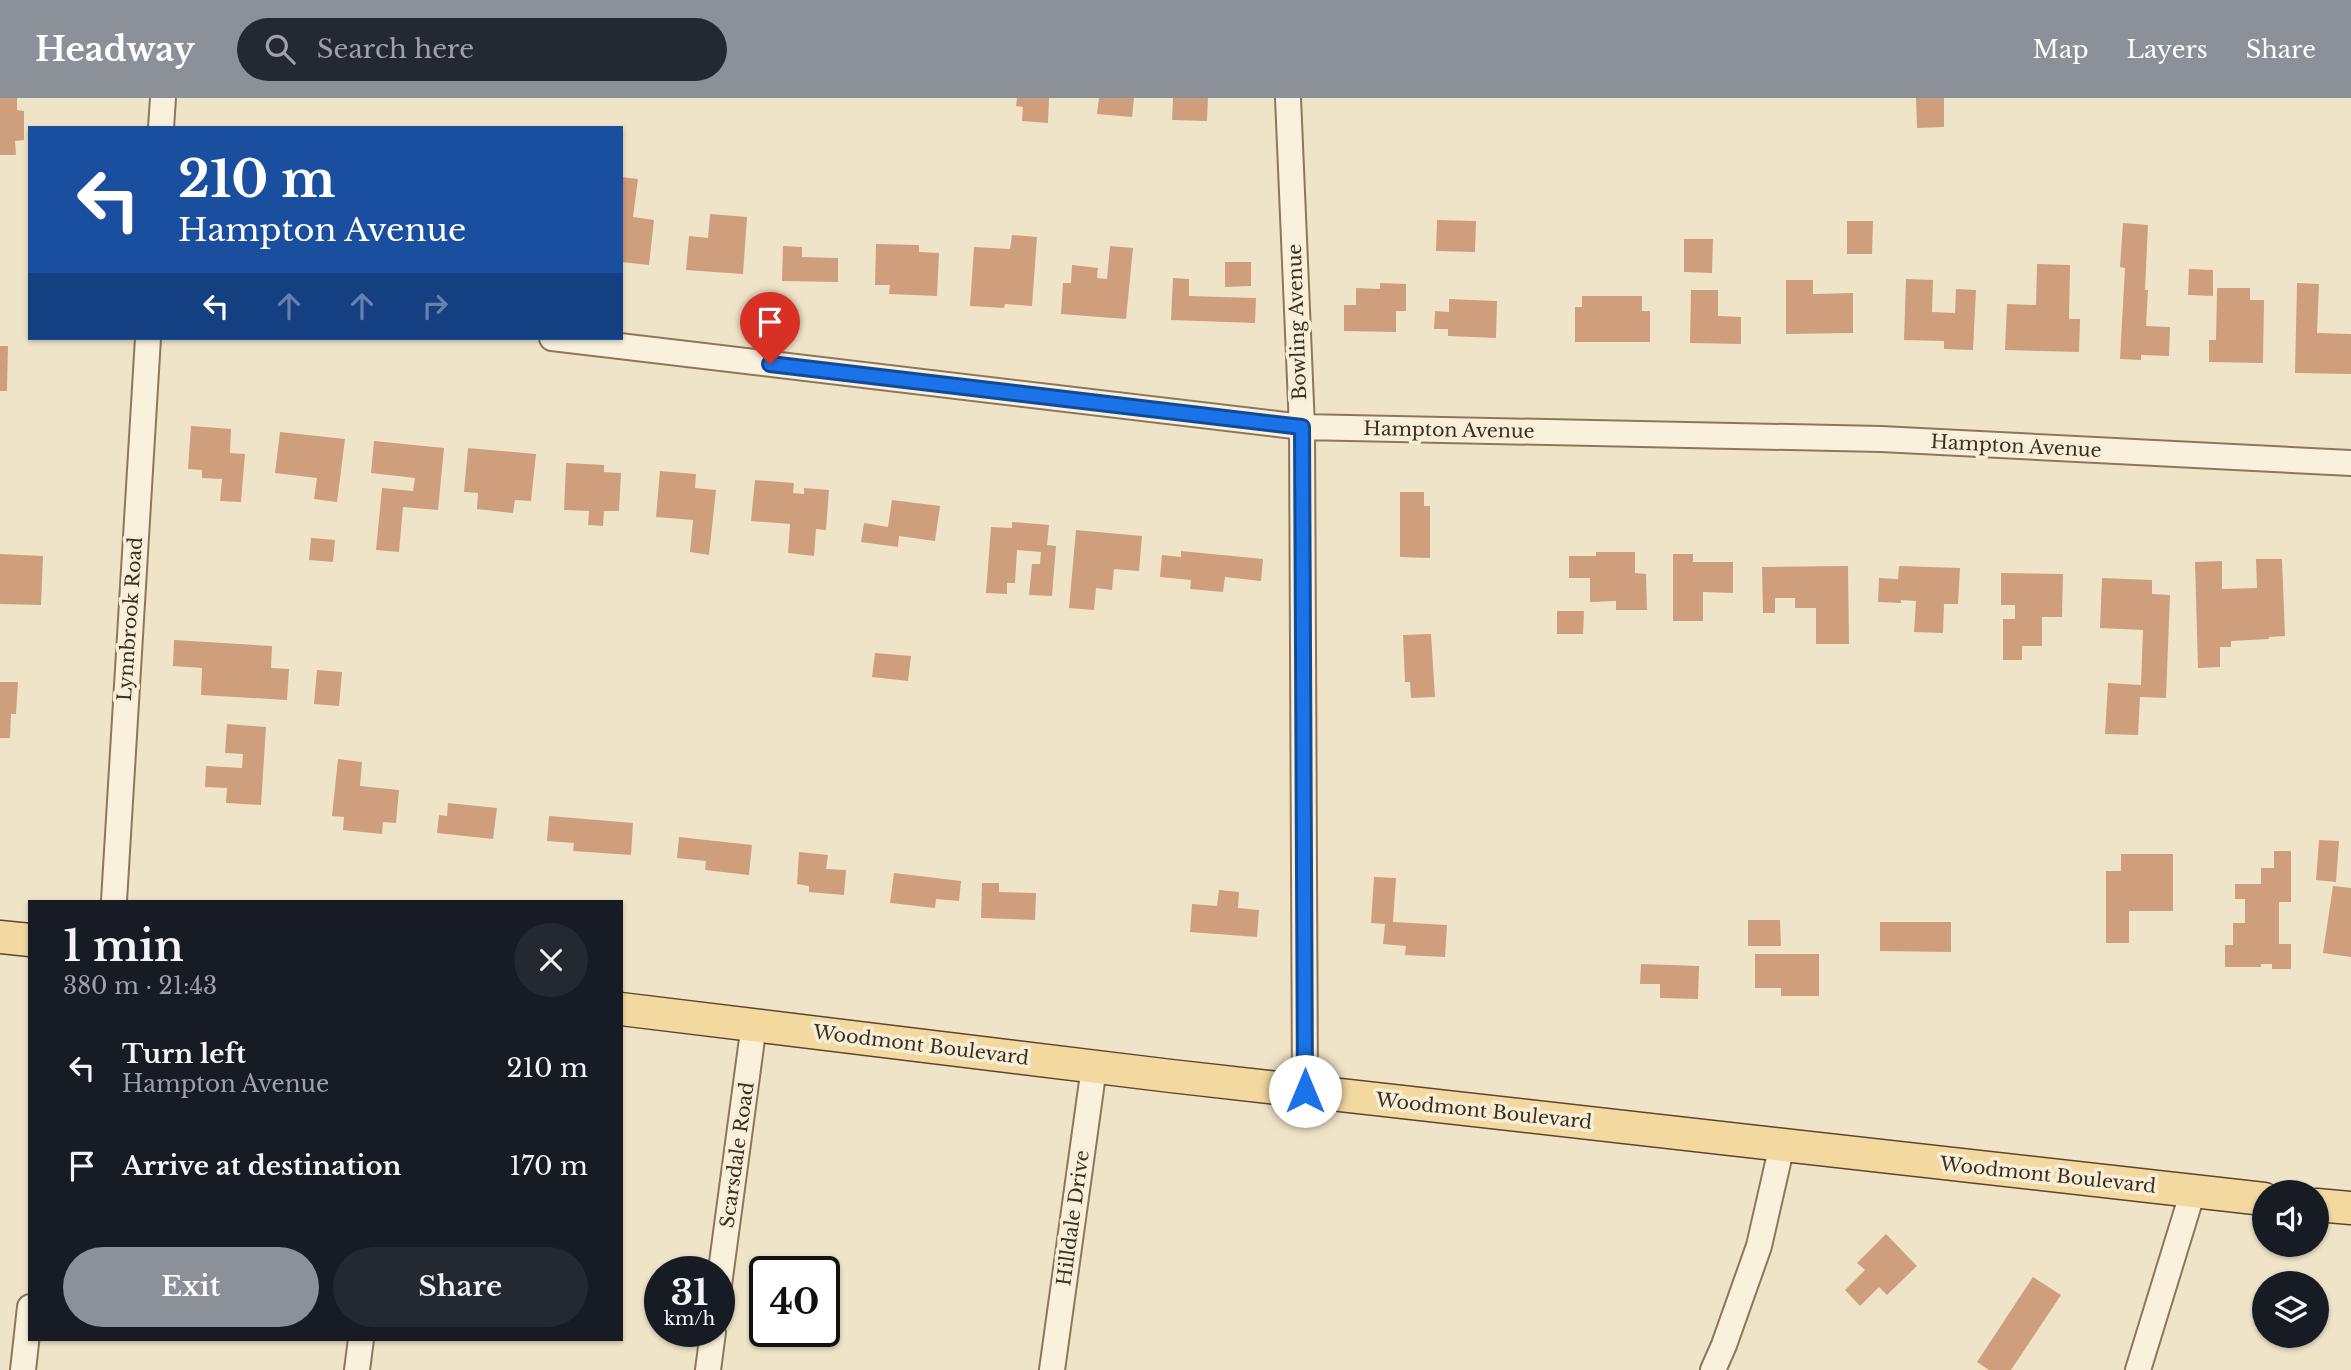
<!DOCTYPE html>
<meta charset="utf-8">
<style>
:root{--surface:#171b24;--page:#242831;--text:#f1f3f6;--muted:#9ea1a6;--accent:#8c9099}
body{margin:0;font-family:"Libre Baskerville",serif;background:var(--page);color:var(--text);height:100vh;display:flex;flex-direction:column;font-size:26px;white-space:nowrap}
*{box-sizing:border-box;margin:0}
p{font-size:23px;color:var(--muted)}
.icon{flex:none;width:38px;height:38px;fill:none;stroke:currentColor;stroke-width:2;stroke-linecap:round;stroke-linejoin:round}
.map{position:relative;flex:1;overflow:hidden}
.side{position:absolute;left:28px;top:802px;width:595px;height:441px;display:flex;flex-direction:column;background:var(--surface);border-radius:0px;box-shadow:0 2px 5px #0004}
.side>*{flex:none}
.banner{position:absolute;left:28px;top:28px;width:595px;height:214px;border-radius:0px;box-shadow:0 2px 5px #0004;background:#1a4fa0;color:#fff;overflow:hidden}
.controls{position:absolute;left:2252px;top:1082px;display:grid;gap:14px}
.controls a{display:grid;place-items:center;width:77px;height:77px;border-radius:50%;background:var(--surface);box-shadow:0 2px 5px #0004;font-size:35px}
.speed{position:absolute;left:644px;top:1158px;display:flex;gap:14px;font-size:35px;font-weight:700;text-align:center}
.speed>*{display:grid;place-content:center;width:91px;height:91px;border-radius:50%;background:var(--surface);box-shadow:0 2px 5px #0004;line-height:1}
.speed small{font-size:18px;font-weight:400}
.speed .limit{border:4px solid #111;border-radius:10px;background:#fff;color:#111}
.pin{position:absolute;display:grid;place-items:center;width:60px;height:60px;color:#fff;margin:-72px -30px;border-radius:50% 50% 50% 0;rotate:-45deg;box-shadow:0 0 7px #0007}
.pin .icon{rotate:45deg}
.me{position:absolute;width:77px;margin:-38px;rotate:0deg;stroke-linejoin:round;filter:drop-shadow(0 0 5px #0008)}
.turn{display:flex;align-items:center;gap:24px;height:147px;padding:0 35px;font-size:32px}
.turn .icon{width:91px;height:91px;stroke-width:2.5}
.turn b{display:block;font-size:49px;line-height:60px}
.lanes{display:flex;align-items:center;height:66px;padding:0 35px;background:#0003;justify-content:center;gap:35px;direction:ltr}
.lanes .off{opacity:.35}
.round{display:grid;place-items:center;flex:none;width:74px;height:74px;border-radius:37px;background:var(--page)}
.summary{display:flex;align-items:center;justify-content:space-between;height:119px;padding:0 35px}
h1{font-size:42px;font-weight:600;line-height:52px}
.cta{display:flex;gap:14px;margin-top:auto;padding:14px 35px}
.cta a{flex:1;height:80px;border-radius:42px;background:var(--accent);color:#fff;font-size:28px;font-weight:600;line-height:80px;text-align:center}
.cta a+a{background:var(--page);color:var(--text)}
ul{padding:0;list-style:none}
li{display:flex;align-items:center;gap:21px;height:98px;padding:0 35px}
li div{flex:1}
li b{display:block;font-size:26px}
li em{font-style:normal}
header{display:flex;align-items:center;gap:42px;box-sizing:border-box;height:98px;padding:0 35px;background:var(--accent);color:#fff}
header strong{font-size:33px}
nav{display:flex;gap:38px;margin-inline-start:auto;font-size:24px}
.search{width:490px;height:63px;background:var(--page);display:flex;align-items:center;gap:18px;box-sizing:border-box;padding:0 24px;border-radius:38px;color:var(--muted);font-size:26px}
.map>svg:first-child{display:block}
.building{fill:#cf9f7d}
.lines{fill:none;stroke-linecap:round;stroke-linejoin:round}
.minor-casing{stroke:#8d765c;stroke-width:28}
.major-casing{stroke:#5b4430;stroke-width:35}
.minor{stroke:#faf1dc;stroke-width:24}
.major{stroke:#f3d9a0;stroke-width:32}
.route-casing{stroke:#114b97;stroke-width:18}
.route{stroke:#1a73e8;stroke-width:12}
.labels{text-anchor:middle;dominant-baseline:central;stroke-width:7;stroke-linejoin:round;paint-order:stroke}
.street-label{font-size:19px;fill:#3d2e20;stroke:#f7eed8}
</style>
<header>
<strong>Headway</strong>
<div class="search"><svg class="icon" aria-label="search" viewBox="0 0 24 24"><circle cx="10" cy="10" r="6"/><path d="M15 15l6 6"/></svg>Search here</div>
<nav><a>Map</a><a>Layers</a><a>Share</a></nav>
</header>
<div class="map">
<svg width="2351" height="1272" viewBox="0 0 2351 1272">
<rect width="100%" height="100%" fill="#f0e4c8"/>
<path class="building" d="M0 0H17V12L24 13V42L15 43 16 57H0Z
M1017 0H1049L1048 25 1022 23 1023 9 1016 8Z
M1099 0H1134L1132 19 1097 16Z
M1173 0H1208L1207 23 1172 22Z
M1916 0H1944V29L1917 30Z
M621 79 638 81 633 119 654 122 649 167 621 164Z
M710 116 747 119 743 176 686 172 689 138 708 140Z
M1437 122 1476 123 1475 154 1436 153Z
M1847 123H1873L1872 156H1847Z
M2123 125 2148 127 2145 192H2148L2146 228 2170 229 2169 258 2141 257V262L2120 261 2125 170 2120 169Z
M1012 137 1037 139 1032 208 1005 206 1004 210 970 208 974 149 1010 151Z
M1684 141H1713L1712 175 1684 174Z
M876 146 919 147V154L939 155 937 198 889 196 890 187H875Z
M783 148 802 149V159L838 160V184L782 183Z
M1110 148 1133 150 1126 221 1061 216 1063 185H1071L1072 167 1098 170 1097 180 1107 181Z
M1225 164H1251V188L1225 189Z
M2037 166 2070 167 2069 221H2080L2079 254 2005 252 2007 206 2036 207Z
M2189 171 2213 172V198L2188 197Z
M1173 180 1189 181V198L1256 200 1255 225 1171 222Z
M1906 181 1933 182 1932 214 1955 215 1956 191 1976 192 1973 252 1944 251V243L1904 242Z
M1786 182H1813V196L1853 195V235L1786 236Z
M1380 185 1406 186V213H1396V234L1344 233V207H1356V190L1380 191Z
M2297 185 2319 186 2317 235 2351 236V276L2295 275Z
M2217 190H2250V202H2264L2263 265 2209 264V242H2216Z
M1691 192H1718V218L1741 219V246L1690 245Z
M1582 198H1642V213H1650V244H1575V209H1582Z
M1449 201 1497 203 1496 240 1448 238V231H1434L1435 213 1449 214Z
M0 248H8L7 293H0Z
M191 328 231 331 230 355 245 356 241 404 220 403 222 381 202 380V372L188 371Z
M280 334 345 341 337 404 314 401 317 380 275 375Z
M374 343 444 350 438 412 403 409 399 454 376 452 382 390 413 393 415 380 371 375Z
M468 350 536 356 531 403 515 402 513 415 477 411 478 395 464 394Z
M566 365 604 367V374L621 375 619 413H604L603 428 588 427 589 413 564 412Z
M660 373 696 376 695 390 716 392 709 457 690 454 693 422 656 419Z
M755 382 794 385 793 395 804 396V390L829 392 826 432 816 431 814 458 788 455 790 426 751 423Z
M1400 394H1424V408H1430V460L1400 459Z
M892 402 940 408 935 443 899 438 898 449 861 444 864 425 888 429Z
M1012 424 1049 427 1047 447 1056 448 1052 498 1029 497 1032 466H1040L1041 454 1017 452 1015 485H1007V496L986 495 991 429 1012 430Z
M1076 432 1142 438 1139 473 1114 471 1112 492 1096 490 1094 512 1069 510Z
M311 440 335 442 333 464 309 462Z
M1181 453 1263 461 1261 483 1225 479 1223 494 1190 491 1191 482 1160 479 1162 457 1181 459Z
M1596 454H1635V475L1646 476 1647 512H1616V503L1590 504V480H1569V458H1596Z
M0 456 43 458 41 507 0 506Z
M1673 456H1693V464H1733V495L1703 494V523H1673Z
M2256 461H2282L2285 538 2269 539V541L2231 543V549H2220V569L2198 570 2195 464 2222 463V491L2257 490Z
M1848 468 1849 546H1816V510H1795V500H1775V515H1763L1762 469Z
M1899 468 1960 470 1958 506H1944L1943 535 1914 534 1916 503 1901 502V505L1878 504 1879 480 1898 481Z
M2001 475 2063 476 2062 519H2042V548H2022V562H2003V521H2015V507H2001Z
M2102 480 2152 482V496L2170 497 2166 600 2140 599 2138 637 2105 636 2108 585 2141 587 2143 532 2100 530Z
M1557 513H1584L1583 536H1557Z
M1431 536 1435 599 1411 600 1410 584H1405L1403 537Z
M174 542 272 548 271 570 289 571 287 602 201 597 202 570 173 568Z
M875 555 911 558 908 583 872 579Z
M317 572 342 574 339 608 314 606Z
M0 584H18L16 616H11L10 640H0Z
M227 626 266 629 261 707 226 705 227 690 205 689 206 668 242 670 243 656 225 655Z
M338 661 362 664 360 688 399 692 396 725 383 724 382 736 343 732 344 719 332 718Z
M448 705 497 710 493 741 437 735 439 717 447 718Z
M549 718 633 725 631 757 573 753 574 745 547 743Z
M679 739 752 747 749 777 705 772 706 763 677 760Z
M2319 742 2339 743 2336 784 2316 782Z
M2274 753H2291V804H2279V846H2291V871H2272V866H2261V869H2225V847H2233V825H2245V801H2235V786H2261V770H2274Z
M799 754 828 757 826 771 846 772 844 797 809 794V788L797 786Z
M2121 756H2173V813H2129V845H2106V773H2121Z
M894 775 961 783 959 803 936 801 935 810 890 805Z
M1374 779 1396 780 1393 824 1447 827 1445 859 1405 857 1406 848 1383 846 1385 826 1371 825Z
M982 785H999V794L1036 795 1035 822 981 820Z
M2333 788 2351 790V859L2323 855Z
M1219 792 1239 794 1238 810 1259 812 1257 839 1190 834 1192 806 1217 808Z
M1748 822H1780L1781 848H1748Z
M1880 824H1951V854L1880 853Z
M1755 856H1819V898H1781V890H1755Z
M1641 866 1699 868 1698 901 1660 900V886H1640Z
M1886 1136 1917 1168 1887 1197 1879 1189 1860 1208 1845 1192 1865 1172 1857 1165Z
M2033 1179 2061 1197 2011 1272H1989L1977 1264Z"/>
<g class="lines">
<defs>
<path id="minor" d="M1288 0 1302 329 1305 993
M161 30 163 0
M552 240 1302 329 1881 341 2351 365
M114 803 148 240
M719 1187 754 926
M23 1272 30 1209
M357 1272 361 1241
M708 1272 713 1234
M1052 1272 1094 969
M1713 1272 1724 1247 1759 1148 1782 1047
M2138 1272 2193 1093"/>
<path id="major" d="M0 839 30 842
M621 911 1171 978 2264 1101
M2317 1107 2351 1110"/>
</defs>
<use href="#minor" class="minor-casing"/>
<use href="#major" class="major-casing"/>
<use href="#minor" class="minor"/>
<use href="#major" class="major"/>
</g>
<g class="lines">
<defs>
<path id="route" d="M770 266 1302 329 1305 993"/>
</defs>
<use href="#route" class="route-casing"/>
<use href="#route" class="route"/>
</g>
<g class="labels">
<g class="street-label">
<text transform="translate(1297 224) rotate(-92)">Bowling Avenue</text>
<text transform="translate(1449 332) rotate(1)">Hampton Avenue</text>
<text transform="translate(2016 348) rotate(3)">Hampton Avenue</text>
<text transform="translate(130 521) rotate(-86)">Lynnbrook Road</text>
<text transform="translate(921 947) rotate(7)">Woodmont Boulevard</text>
<text transform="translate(1484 1013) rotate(6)">Woodmont Boulevard</text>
<text transform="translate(737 1057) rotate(-82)">Scarsdale Road</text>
<text transform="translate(2048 1077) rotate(6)">Woodmont Boulevard</text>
<text transform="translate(1073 1120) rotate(-82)">Hilldale Drive</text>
</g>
</g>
</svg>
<div class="controls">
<a><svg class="icon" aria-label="sound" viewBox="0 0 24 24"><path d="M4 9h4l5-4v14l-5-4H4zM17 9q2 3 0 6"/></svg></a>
<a><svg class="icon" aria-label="layers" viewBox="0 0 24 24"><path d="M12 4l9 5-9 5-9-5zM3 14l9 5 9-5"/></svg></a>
</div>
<div class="speed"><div>31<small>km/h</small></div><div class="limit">40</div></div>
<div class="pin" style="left:770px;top:266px;background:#d93025"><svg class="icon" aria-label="arrive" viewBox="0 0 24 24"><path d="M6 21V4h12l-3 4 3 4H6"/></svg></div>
<svg class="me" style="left:1305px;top:993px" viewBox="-20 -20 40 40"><circle r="19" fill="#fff"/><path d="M0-13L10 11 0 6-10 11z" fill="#1a73e8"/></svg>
<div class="banner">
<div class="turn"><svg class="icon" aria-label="left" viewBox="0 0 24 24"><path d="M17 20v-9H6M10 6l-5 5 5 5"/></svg><div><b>210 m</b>Hampton Avenue</div></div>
<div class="lanes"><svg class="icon" aria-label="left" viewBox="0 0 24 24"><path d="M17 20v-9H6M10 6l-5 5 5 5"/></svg><svg class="icon off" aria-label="ahead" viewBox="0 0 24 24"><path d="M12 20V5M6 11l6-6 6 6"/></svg><svg class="icon off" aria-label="ahead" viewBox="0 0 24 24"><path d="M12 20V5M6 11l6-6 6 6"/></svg><svg class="icon off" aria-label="right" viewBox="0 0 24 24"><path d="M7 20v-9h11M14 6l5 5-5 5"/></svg></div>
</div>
<section class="side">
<div class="summary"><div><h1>1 min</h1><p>380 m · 21:43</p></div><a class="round"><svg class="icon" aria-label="close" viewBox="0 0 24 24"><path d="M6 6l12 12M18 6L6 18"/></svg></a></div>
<ul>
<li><svg class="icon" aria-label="left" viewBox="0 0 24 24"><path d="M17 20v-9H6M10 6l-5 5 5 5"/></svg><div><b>Turn left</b><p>Hampton Avenue</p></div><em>210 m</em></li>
<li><svg class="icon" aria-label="arrive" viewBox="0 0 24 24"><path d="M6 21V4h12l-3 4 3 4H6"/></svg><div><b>Arrive at destination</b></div><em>170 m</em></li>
</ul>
<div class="cta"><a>Exit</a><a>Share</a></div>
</section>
</div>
